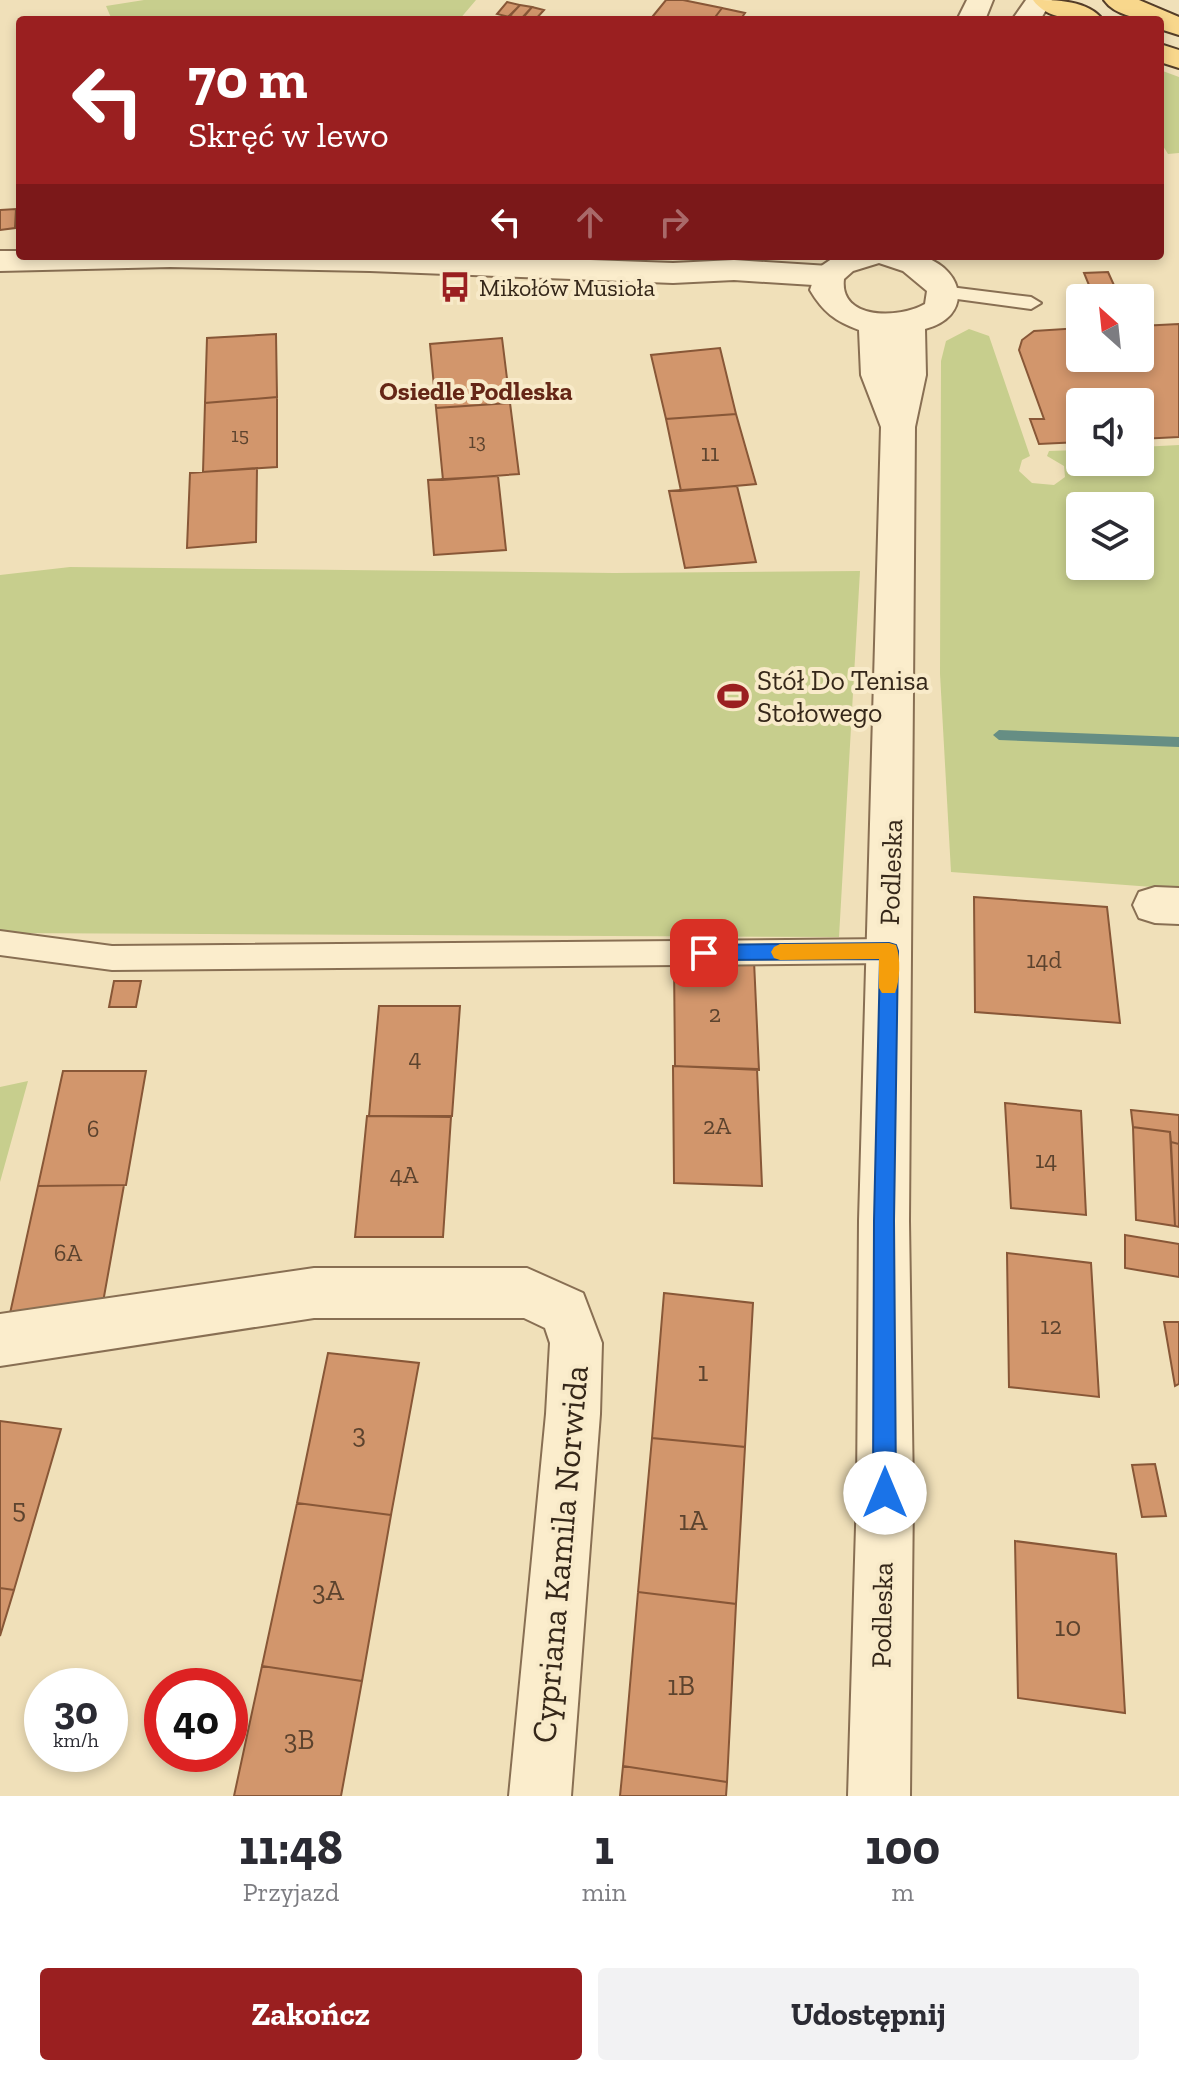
<!DOCTYPE html>
<html lang="pl">
<meta charset="utf-8">
<style>
:root{--surface:#fff;--page:#f2f2f3;--text:#2b2b33;--muted:#7c7c81;--accent:#9a1f20}
body{margin:0;font-family:"Zilla Slab",serif;background:var(--page);color:var(--text);height:100vh;display:flex;flex-direction:column;font-size:30px;white-space:nowrap}
*{box-sizing:border-box;margin:0}
p{font-size:26px;color:var(--muted)}
.icon{flex:none;width:44px;height:44px;fill:none;stroke:currentColor;stroke-width:2;stroke-linecap:round;stroke-linejoin:round}
.map{position:relative;height:1796px;overflow:hidden}
.side{display:flex;flex-direction:column;background:var(--surface);flex:1}
.side>*{flex:none}
.top-card{position:absolute;left:16px;top:16px;width:1148px;height:244px;border-radius:8px;box-shadow:0 4px 12px #0003;background:#9a1f20;color:#fff;overflow:hidden}
.needle{width:52px;rotate:333deg}
.buttons{position:absolute;left:1066px;top:284px;display:grid;gap:16px}
.buttons a{display:grid;place-items:center;width:88px;height:88px;border-radius:8px;background:var(--surface);box-shadow:0 4px 12px #0003;font-size:40px}
.speed{position:absolute;left:24px;top:1668px;display:flex;gap:16px;font-size:40px;font-weight:700;text-align:center}
.speed>*{display:grid;place-content:center;width:104px;height:104px;border-radius:50%;background:var(--surface);box-shadow:0 4px 12px #0003;line-height:1}
.speed small{font-size:20px;font-weight:400}
.speed .limit{border:12px solid #d22;background:#fff;color:#111}
.pin{position:absolute;display:grid;place-items:center;width:68px;height:68px;color:#fff;margin:-34px;border-radius:16px;box-shadow:0 4px 12px #0006}
.me{position:absolute;width:88px;margin:-44px;rotate:0deg;stroke-linejoin:round;filter:drop-shadow(0 0 6px #0008)}
.turn{display:flex;align-items:center;gap:28px;height:168px;padding:0 40px;font-size:36px}
.turn .icon{width:104px;height:104px;stroke-width:2.5}
.turn b{display:block;font-size:56px;line-height:68px}
.lanes{display:flex;align-items:center;height:76px;padding:0 40px;background:#0003;justify-content:center;gap:40px;direction:ltr}
.lanes .off{opacity:.35}
.eta{display:flex;justify-content:space-evenly;align-items:center;height:136px;text-align:center}
.eta b{font-size:48px;font-weight:700;line-height:56px}
.button{display:flex;gap:16px;margin-top:auto;padding:16px 40px}
.button a{flex:1;height:92px;border-radius:8px;background:var(--accent);color:#fff;font-size:32px;font-weight:700;line-height:92px;text-align:center}
.button a+a{background:var(--page);color:var(--text)}
.map>svg:first-child{display:block}
.green{fill:#c7ce8d;fill-rule:evenodd}
.lines{fill:none;stroke-linecap:round;stroke-linejoin:round}
.stream{fill:#668e84;fill-rule:evenodd}
.building{fill:#d2966c;stroke:#885737;stroke-width:2}
.service-casing{stroke:#886f53;stroke-width:4}
.minor-casing{stroke:#886f53;stroke-width:4}
.tertiary-casing{stroke:#886f53;stroke-width:4}
.primary-casing{stroke:#543d28;stroke-width:4}
.service{fill:#fbedcc;fill-rule:evenodd}
.minor{fill:#fbedcc;fill-rule:evenodd}
.tertiary{fill:#fbedcc;fill-rule:evenodd}
.primary{fill:#f8d78c;fill-rule:evenodd}
.route{fill:#1a73e8;stroke:#114b97;stroke-width:2}
.slow{fill:#f59e0b}
.labels{text-anchor:middle;dominant-baseline:central;stroke-width:8;stroke-linejoin:round;paint-order:stroke}
.far-number-label{font-size:20px;fill:#5c432e}
.far-poi-label{font-size:24px;fill:#352719;stroke:#f8eac9;text-anchor:start}
.number-label{font-size:24px;fill:#5c432e}
.far-neighbourhood-label{font-size:26px;font-weight:bold;fill:#652616;stroke:#f8eac9}
.poi-label{font-size:28px;fill:#352719;stroke:#f8eac9;text-anchor:start}
.street-label{font-size:28px;fill:#352719;stroke:#f8eac9}
.near-number-label{font-size:28px;fill:#5c432e}
.near-street-label{font-size:34px;fill:#352719;stroke:#f8eac9}
</style>
<div class="map">
<svg width="1179" height="1796" viewBox="0 0 1179 1796">
<rect width="100%" height="100%" fill="#f0e0b9"/>
<path class="green" d="M144 0H476L459 20H112L106 6Z
M1160 70 1179 77V153L1168 154 1160 141Z
M969 329 989 336 1030 456 1022 460 1019 471 1032 483 1054 485 1065 477 1064 466 1047 456 1049 451 1080 450V462H1140V447L1179 445V889L951 872 940 674 941 361 946 341ZM1080 506H1140V566H1080Z
M70 567 614 573 860 571 839 937 0 933V575Z
M28 1081 0 1182V1087Z"/>
<g class="lines">
<path class="stream" d="M999 730 1179 737V747L999 740 993 735Z"/>
</g>
<path class="building" d="M666 0H683L722 8 713 20 656 19 653 16Z
M507 2 520 5 509 17 497 14Z
M520 5 532 7 521 19 509 16Z
M532 7 544 10 535 20H521Z
M722 8 745 13 740 20H713Z
M16 209 15 228 0 230V210Z
M1108 272 1118 294 1093 295 1084 273Z
M1179 324V437L1140 439V402H1080V442L1039 444 1030 419H1044L1019 350 1022 340 1034 331 1080 328V358H1140V326Z
M276 334 277 397 205 403 207 338Z
M502 338 510 403 436 408 430 344Z
M720 348 736 414 666 419 651 355Z
M277 397V467L203 472 205 403Z
M510 403 519 474 443 480 436 408Z
M736 414 756 484 681 491 666 419Z
M257 468 256 542 187 548 190 473Z
M498 476 506 550 434 555 428 480Z
M737 486 756 562 685 568 669 491Z
M974 897 1107 907 1120 1023 975 1012Z
M674 961H754L759 1070 675 1066Z
M114 981H141L136 1007H109Z
M379 1006H460L452 1116H369Z
M673 1066 757 1069 762 1186 674 1183Z
M63 1071H146L126 1185 38 1186Z
M1005 1103 1081 1111 1086 1215 1011 1208Z
M1131 1110 1179 1115V1144L1171 1142 1170 1132 1133 1127Z
M367 1116 451 1117 443 1237H355Z
M1133 1127 1170 1132 1175 1226 1136 1220Z
M1171 1142 1179 1144V1227L1175 1226Z
M124 1185 100 1319 9 1318 38 1186Z
M1125 1235 1179 1244V1277L1125 1268Z
M1007 1253 1091 1263 1099 1397 1009 1387Z
M664 1293 753 1303 745 1447 652 1438Z
M1164 1322H1179V1384L1175 1386Z
M328 1353 419 1363 391 1515 297 1503Z
M0 1421 61 1429 14 1590 0 1588Z
M652 1438 745 1447 736 1604 638 1592Z
M1155 1464 1166 1516 1142 1517 1132 1465Z
M297 1503 391 1515 362 1681 262 1666Z
M1015 1541 1116 1554 1125 1713 1018 1698Z
M0 1588 14 1590 0 1636Z
M638 1592 736 1604 727 1782 623 1766Z
M262 1666 362 1681 341 1796H234Z
M623 1766 727 1782 726 1796H620Z"/>
<g class="lines">
<defs>
<path id="service" d="M942 286 1031 297 1041 303 1031 309 935 296 932 292Z
M0 931 112 946 889 939 899 943 903 951 899 959 889 963 112 970 0 955Z"/>
<path id="minor" d="M0 251H20V256H484L673 263 734 260 829 266 840 269 845 276 840 283 829 286 734 280 673 283 370 271 170 267 0 271Z
M1155 887 1179 888V924L1155 923 1139 918 1133 905 1139 892Z
M314 1268H527L583 1293 602 1343 600 1414 571 1796H509L546 1414 550 1343 545 1328 524 1318H314L0 1366V1314Z"/>
<path id="tertiary" d="M967 0H993L985 20H957Z
M1026 0H1052L1040 20H1012Z
M836 256C857 256 906 251 924 257 966 271 972 317 925 329L926 375 915 427 909 1221 913 1493 910 1796H848L857 1493 859 1221 881 427 861 375 859 330C835 321 823 312 810 290L817 269ZM879 263 903 271 927 291 925 304C899 319 839 320 844 279L853 271Z"/>
<path id="primary" d="M1033 0C1056 0 1088 0 1103 20 1079 20 1048 21 1033 0Z
M1104 0H1139L1179 17V35L1160 29V20C1142 20 1115 16 1104 0Z
M1160 44 1179 50V68L1160 62Z"/>
</defs>
<use href="#service" class="service-casing"/>
<use href="#minor" class="minor-casing"/>
<use href="#tertiary" class="tertiary-casing"/>
<use href="#primary" class="primary-casing"/>
<use href="#service" class="service"/>
<use href="#minor" class="minor"/>
<use href="#tertiary" class="tertiary"/>
<use href="#primary" class="primary"/>
</g>
<path class="route" d="M889 943 896 945 898 951 894 1221 896 1493 893 1501 885 1504 877 1501 873 1493 874 1221 880 959 704 960 698 958 695 953 698 947 704 945Z"/>
<path class="slow" d="M889 943 896 945C901 958 900 981 895 993H882L879 988V959L780 960 774 958 771 952 774 947 780 944Z"/>
<defs>
<symbol id="bus-bare" viewBox="-9 -9 18 18"><path d="M-5-6H5V4H4V6H2V4H-2V6H-4V4H-5ZM-3.5-4V0h7V-4ZM-3.5 1.2v1.5H-2V1.2ZM2 1.2v1.5H3.5V1.2Z" fill="#9a1f20" stroke="#f8eac9" stroke-width="2.5" paint-order="stroke"/></symbol>
<symbol id="stadium-bare" viewBox="-9 -9 18 18"><path d="M0-5a6.5 5 0 1 0 0 10a6.5 5 0 1 0 0-10ZM-3.5-1.8h7v3.6h-7Z" fill="#9a1f20" stroke="#f8eac9" stroke-width="2.5" paint-order="stroke"/></symbol>
</defs>
<g fill-rule="evenodd">
<use href="#bus-bare" x="433" y="265" width="44" height="44"/>
<use href="#stadium-bare" x="711" y="674" width="44" height="44"/>
</g>
<g class="labels">
<g class="far-number-label">
<text x="240" y="435">15</text>
<text x="477" y="441">13</text>
</g>
<g class="far-poi-label">
<text x="479" y="287">Mikołów Musioła</text>
</g>
<g class="number-label">
<text x="710" y="452">11</text>
<text x="1044" y="959">14d</text>
<text x="715" y="1013">2</text>
<text x="415" y="1057">4</text>
<text x="717" y="1125">2A</text>
<text x="93" y="1128">6</text>
<text x="1046" y="1159">14</text>
<text x="404" y="1174">4A</text>
<text x="68" y="1252">6A</text>
<text x="1051" y="1325">12</text>
</g>
<g class="far-neighbourhood-label">
<text x="476" y="391">Osiedle Podleska</text>
</g>
<g class="poi-label">
<text x="757" y="680">Stół Do Tenisa<tspan x="757" dy="32">Stołowego</tspan></text>
</g>
<g class="street-label">
<text transform="translate(891 872) rotate(-88)">Podleska</text>
<text transform="translate(882 1615) rotate(-89)">Podleska</text>
</g>
<g class="near-number-label">
<text x="703" y="1371">1</text>
<text x="359" y="1433">3</text>
<text x="19" y="1508">5</text>
<text x="693" y="1520">1A</text>
<text x="328" y="1590">3A</text>
<text x="1068" y="1626">10</text>
<text x="681" y="1685">1B</text>
<text x="299" y="1739">3B</text>
</g>
<g class="near-street-label">
<text transform="translate(560 1554) rotate(-85)">Cypriana Kamila Norwida</text>
</g>
</g>
</svg>
<div class="buttons">
<a><svg class="needle" viewBox="-14 -14 28 28"><path d="M0-13l5 13h-10z" fill="#e53935"/><path d="M0 13l5-13h-10z" fill="#7c7c81"/></svg></a>
<a><svg class="icon" aria-label="sound" viewBox="0 0 24 24"><path d="M4 9h4l5-4v14l-5-4H4zM17 9q2 3 0 6"/></svg></a>
<a><svg class="icon" aria-label="layers" viewBox="0 0 24 24"><path d="M12 4l9 5-9 5-9-5zM3 14l9 5 9-5"/></svg></a>
</div>
<div class="speed"><div>30<small>km/h</small></div><div class="limit">40</div></div>
<div class="pin" style="left:704px;top:953px;background:#d93025"><svg class="icon" aria-label="arrive" viewBox="0 0 24 24"><path d="M6 21V4h12l-3 4 3 4H6"/></svg></div>
<svg class="me" style="left:885px;top:1493px" viewBox="-20 -20 40 40"><circle r="19" fill="#fff"/><path d="M0-13L10 11 0 6-10 11z" fill="#1a73e8"/></svg>
<div class="top-card">
<div class="turn"><svg class="icon" aria-label="left" viewBox="0 0 24 24"><path d="M17 20v-9H6M10 6l-5 5 5 5"/></svg><div><b>70 m</b>Skręć w lewo</div></div>
<div class="lanes"><svg class="icon" aria-label="left" viewBox="0 0 24 24"><path d="M17 20v-9H6M10 6l-5 5 5 5"/></svg><svg class="icon off" aria-label="ahead" viewBox="0 0 24 24"><path d="M12 20V5M6 11l6-6 6 6"/></svg><svg class="icon off" aria-label="right" viewBox="0 0 24 24"><path d="M7 20v-9h11M14 6l5 5-5 5"/></svg></div>
</div>
</div>
<section class="side">
<div class="eta">
<div><b>11:48</b><p>Przyjazd</p></div>
<div><b>1</b><p>min</p></div>
<div><b>100</b><p>m</p></div>
</div>
<div class="button"><a>Zakończ</a><a>Udostępnij</a></div>
</section>
